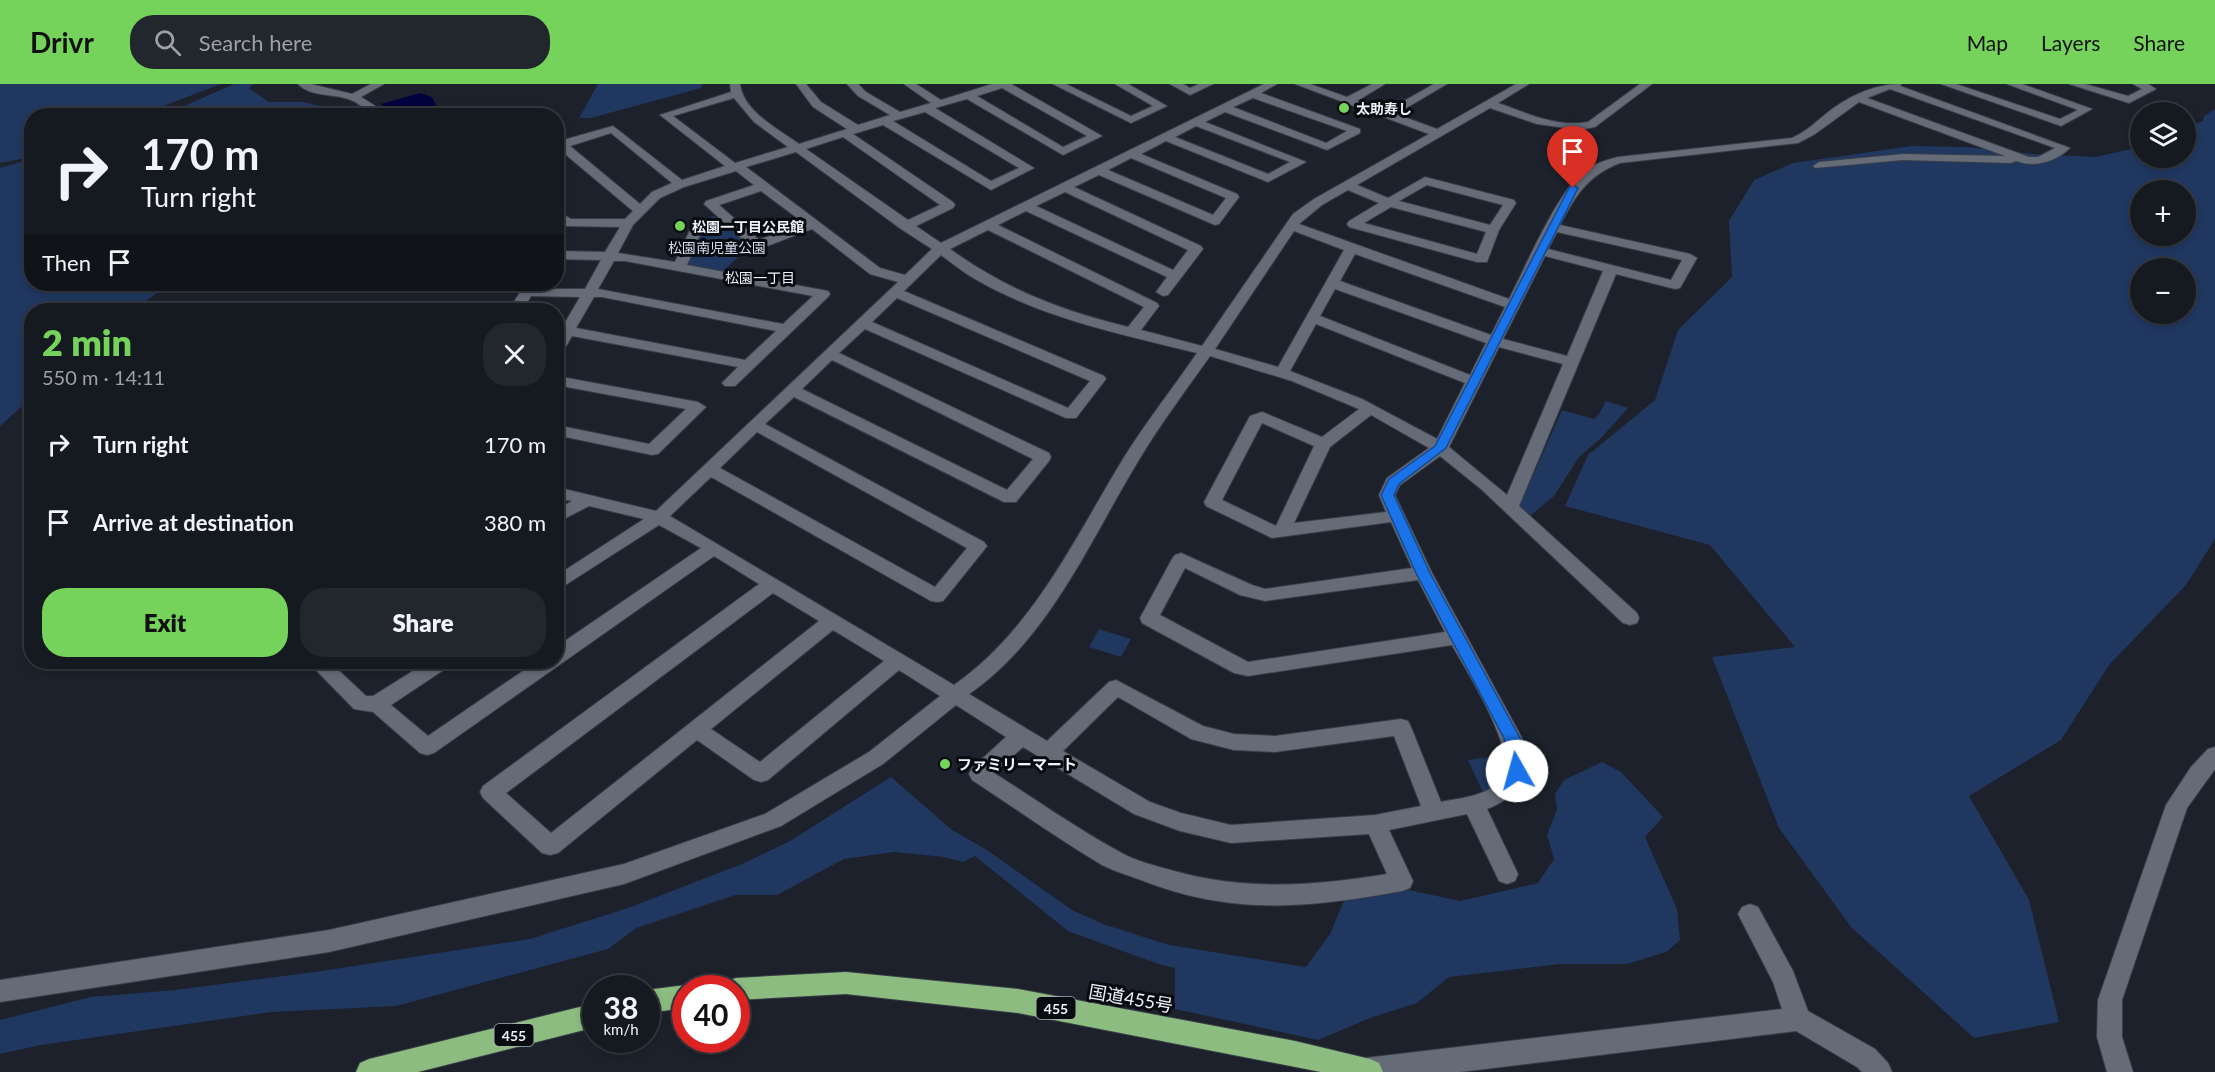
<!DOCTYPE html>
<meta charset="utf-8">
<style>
:root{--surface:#151920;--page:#22262d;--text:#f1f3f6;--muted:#9da0a5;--line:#34383e;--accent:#75d25b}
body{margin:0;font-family:Lato,"Noto Sans JP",sans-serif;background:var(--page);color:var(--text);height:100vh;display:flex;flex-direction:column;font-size:22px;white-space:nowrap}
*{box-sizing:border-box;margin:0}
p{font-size:20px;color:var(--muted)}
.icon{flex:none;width:33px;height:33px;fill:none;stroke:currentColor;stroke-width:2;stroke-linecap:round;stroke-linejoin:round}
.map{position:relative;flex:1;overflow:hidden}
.side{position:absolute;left:24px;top:219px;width:540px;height:366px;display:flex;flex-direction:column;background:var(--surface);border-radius:24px;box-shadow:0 3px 9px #0003,0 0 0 2px var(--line)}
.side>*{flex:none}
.guide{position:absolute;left:24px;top:24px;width:540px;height:183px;border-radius:24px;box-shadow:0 3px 9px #0003,0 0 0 2px var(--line);background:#151920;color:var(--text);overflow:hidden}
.fabs{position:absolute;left:2130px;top:18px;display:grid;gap:12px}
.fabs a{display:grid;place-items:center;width:66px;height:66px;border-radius:50%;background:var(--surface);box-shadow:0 3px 9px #0003,0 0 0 2px var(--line);font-size:30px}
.speed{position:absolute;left:582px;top:891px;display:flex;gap:12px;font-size:30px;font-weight:700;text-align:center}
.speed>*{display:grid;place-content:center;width:78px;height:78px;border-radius:50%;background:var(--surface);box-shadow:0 3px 9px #0003,0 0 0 2px var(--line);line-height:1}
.speed small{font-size:15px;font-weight:400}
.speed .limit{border:9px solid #d22;background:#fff;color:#111}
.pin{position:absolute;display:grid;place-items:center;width:51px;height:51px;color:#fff;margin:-62px -26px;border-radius:50% 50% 50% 0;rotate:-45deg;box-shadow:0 0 6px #0007}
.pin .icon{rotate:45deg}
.me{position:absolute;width:66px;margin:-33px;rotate:353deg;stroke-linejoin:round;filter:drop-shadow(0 0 4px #0008)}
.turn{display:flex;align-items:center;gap:21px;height:126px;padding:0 18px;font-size:27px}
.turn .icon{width:78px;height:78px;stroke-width:2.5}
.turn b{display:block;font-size:42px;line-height:51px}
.then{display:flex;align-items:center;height:57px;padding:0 18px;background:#0003;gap:12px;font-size:22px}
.round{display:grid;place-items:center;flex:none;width:63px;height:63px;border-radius:24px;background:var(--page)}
.head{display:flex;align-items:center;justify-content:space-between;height:102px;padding:0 18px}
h1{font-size:36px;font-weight:800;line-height:45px;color:var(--accent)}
.button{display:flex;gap:12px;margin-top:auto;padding:12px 18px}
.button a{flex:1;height:69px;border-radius:24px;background:var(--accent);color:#111;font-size:24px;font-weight:800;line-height:69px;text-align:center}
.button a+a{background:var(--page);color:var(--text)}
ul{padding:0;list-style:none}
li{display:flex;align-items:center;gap:18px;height:78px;padding:0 18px}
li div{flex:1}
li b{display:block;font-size:22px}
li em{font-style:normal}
header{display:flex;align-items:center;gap:36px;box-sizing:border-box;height:84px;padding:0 30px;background:var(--accent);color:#111}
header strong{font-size:28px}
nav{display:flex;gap:33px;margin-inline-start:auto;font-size:21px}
.search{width:420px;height:54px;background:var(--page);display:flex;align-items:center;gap:15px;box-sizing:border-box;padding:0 21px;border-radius:24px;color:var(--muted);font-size:22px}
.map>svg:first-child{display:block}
.green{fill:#203760;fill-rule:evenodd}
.water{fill:#00003e}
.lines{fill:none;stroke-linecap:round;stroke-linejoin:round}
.minor-casing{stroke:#393e46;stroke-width:2}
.highway-casing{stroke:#393e46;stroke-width:2}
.minor{fill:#656c78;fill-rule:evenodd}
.highway{fill:#8cbc7f;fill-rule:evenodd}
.route{fill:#1a73e8;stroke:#114b97;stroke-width:1.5}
.poi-dot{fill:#75d25b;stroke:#080b0f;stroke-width:2}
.labels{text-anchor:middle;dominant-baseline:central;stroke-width:6;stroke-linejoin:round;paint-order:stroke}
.far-poi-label{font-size:14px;font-weight:bold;fill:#eef2f9;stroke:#080b0f;text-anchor:start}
.far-park-label{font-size:14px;fill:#d2def2;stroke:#080b0f}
.far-neighbourhood-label{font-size:14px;fill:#eef2f9;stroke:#080b0f}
.shield{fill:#080b0f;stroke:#a9adb3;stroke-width:1.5}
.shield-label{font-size:14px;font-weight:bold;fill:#eef2f9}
.poi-label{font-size:15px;font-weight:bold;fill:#eef2f9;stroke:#080b0f;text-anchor:start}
.near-street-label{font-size:18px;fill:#eef2f9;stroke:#080b0f}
</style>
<header>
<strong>Drivr</strong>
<div class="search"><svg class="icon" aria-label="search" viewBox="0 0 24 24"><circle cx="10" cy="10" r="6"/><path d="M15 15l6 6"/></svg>Search here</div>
<nav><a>Map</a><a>Layers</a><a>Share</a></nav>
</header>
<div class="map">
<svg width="2215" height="988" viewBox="0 0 2215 988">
<rect width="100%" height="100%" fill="#1c212b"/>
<path class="green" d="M0 0H221L140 31 32 32 31 73 0 79Z
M234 0H254L249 4 269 18H303L334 25 361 21 376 31 162 32Z
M598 0H703L701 4 591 34H579Z
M2215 25V455L2186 501 2109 581 2061 656 1969 712 2029 816 2059 938 1974 954 1851 843 1779 744 1712 573 1795 563 1710 461 1565 422 1588 371 1655 316 1678 246 1732 193 1729 137 1754 96 1793 79 1912 62 1966 63 2034 70 2096 73 2140 63V74H2186V43L2203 37 2204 32ZM2140 106H2186V152H2140ZM2140 184H2186V230H2140Z
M31 75 32 200H170L133 226H32L31 314 0 342V84Z
M714 132 750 162 722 188 688 182 686 179 708 134Z
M1606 317 1628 324 1600 355 1579 373 1554 412 1531 431 1519 423 1562 326 1594 335 1599 330Z
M1099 545 1131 555 1121 573 1089 563Z
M1503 671C1507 688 1497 701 1483 708L1468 676Z
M1602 678 1621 688 1663 733 1645 753 1677 825 1680 856 1666 868 1627 880H1560L1449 893 1417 919 1370 934 1318 956 1175 925V884L1158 880 1068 847 975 772 963 778 944 773 894 768 844 775 777 811H735L636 844 608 865 396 922 271 928 41 961 0 970V936L91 913 175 906 315 888 530 855 628 824 742 780 790 757 891 693 952 746 987 766 1072 826 1103 840 1169 861 1306 883 1330 850 1346 812 1390 802 1460 817 1538 799 1554 775 1547 751 1557 725 1555 710 1564 696Z"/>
<path class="water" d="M420 9 432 13 436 21 424 31H414L405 27H389L381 20Z"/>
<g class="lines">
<defs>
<path id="minor" d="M298 0H311L352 10 371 0H384L361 13 388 30C375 35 363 21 351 16 334 9 312 14 298 0Z
M730 0H740C743 27 778 45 799 60L847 45 813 23 796 0H806L821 18 858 41 890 31 858 12 847 0H858L866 8 900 28 931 19 904 0H916L941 16 992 0H1011L1102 52 1063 71 967 15 935 24 1034 84 991 106 883 41 853 50 953 118 955 121 953 124 916 142 941 159 1264 0H1277L1261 9 1360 45V49L1327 66 1225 28 1205 38 1306 78 1268 98 1166 57 1141 70 1237 110 1239 113 1219 140 1215 141 1099 91 1074 103 1201 162 1203 165 1168 211 1163 212 1156 208 1167 193 1026 127 998 141 1157 219 1159 222 1141 246 1202 262 1293 130 1314 115 1429 50 1295 0H1310L1347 13 1372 0H1385L1357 17 1386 27 1434 0H1447L1396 30 1437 45 1516 0H1529L1498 19C1527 29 1557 44 1588 38L1640 0H1652L1595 43 1580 46 1537 40 1490 24 1357 101 1388 114 1425 93 1514 116 1516 119 1499 146 1487 178H1477L1349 143 1347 140 1349 137 1379 119 1348 106 1322 121 1299 140 1509 215C1526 182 1555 113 1581 90 1591 81 1605 76 1618 73L1792 54C1806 48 1816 38 1827 29 1849 12 1874 0 1901 0L1900 2 2070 64C2055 78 2035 84 2016 77L2011 79 1903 76 1815 84 1813 82 1819 78 1903 70 2005 72 1859 18 1815 50 1798 59 1620 79C1588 91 1575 112 1560 141L1690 170 1697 174 1680 204 1675 205 1616 190 1519 422 1637 529 1639 534 1637 539 1630 541 1623 539 1481 405 1440 372 1400 401 1395 411 1432 489 1522 654C1531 691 1523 711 1487 725L1518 790 1515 797 1507 800 1499 797 1467 730 1389 746 1413 797 1410 804 1402 807C1309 824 1232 832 1141 796 1128 791 1114 787 1102 781 1058 755 1015 724 972 696L969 690 972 684 1006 653 956 621 883 680 781 742 624 800 329 868 0 918V896L329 846 624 780 765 730 869 668 940 612 899 586 768 696 761 698 754 696 697 656 558 769 550 771 542 769 483 714 480 708 483 702 759 500 714 472 434 669 427 671 420 669 373 628 354 625 311 581 313 578H336L334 582 366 612H373L427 578H450L448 583 391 621 428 652 536 578H556V563L701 464 659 441 556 507V492L644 435 589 422 556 439V426L572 417 556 414V403L656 427 898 198 870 190 812 145 762 164H752L704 120 706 117 754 101 736 87 684 103 660 114 633 141 618 169 675 178 690 146 696 142 702 146 687 181 828 207 830 210 828 213 735 302H725L722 299 738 283 572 252 561 271 556 272V254L580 213 531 212 523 226H509L522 205H585L601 176 556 175V167L605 168 620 143 564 142 556 136V126L571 135H625L633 127 559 65H556V58L613 42 682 96 725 82 660 31 731 8ZM1002 4 1087 52 1063 63 977 12ZM1890 5 2055 64 2038 73H2029L1867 14ZM734 14 754 38 788 63 735 79 673 32ZM1253 14 1347 47 1326 59 1233 23ZM925 28 1019 84 991 97 893 37ZM1196 42 1290 78 1268 90 1175 53ZM611 49 672 99 652 108 640 120 570 62ZM843 53 940 121 908 136 806 65ZM796 68 901 145 932 165 905 191 880 184 746 83ZM1131 74 1226 114 1213 131 1108 86ZM1427 101 1503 121 1490 141 1399 117ZM761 107 804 139 759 156 719 121ZM1065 108 1188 166 1173 186 1036 122ZM1391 123 1486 148 1477 170 1364 139ZM988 146 1144 223 1128 243C1060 226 1007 206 950 165ZM1294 147 1344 166 1278 283 1215 265ZM1557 148 1682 176 1671 196 1548 165ZM1355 170 1505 223 1491 251 1340 197ZM941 171C952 179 963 188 975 195 1044 235 1122 250 1197 269 1173 304 1146 338 1123 375 1075 454 1033 546 954 601L670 432 711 393 931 517 937 518 943 517 984 466 987 462 984 458 765 340 794 313 1004 418H1016L1049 377 1051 373 1049 369 839 269 865 245 1066 334H1076L1106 295 1104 292 904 207ZM1545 172 1603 187 1567 272 1503 255ZM614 177H625L813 212 783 240 598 205ZM1335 205 1486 259 1470 291 1320 232ZM594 213H602L776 247 745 276 576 244ZM897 214 1090 297 1068 324 872 238ZM1316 240 1465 299 1437 355 1362 315 1290 287ZM1499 263 1563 280 1507 411 1449 363ZM1210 272 1292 297 1359 325 1322 353 1267 330 1262 328 1250 332 1204 418 1206 422 1272 454 1391 438 1412 484 1265 505 1252 501 1181 469 1175 471 1172 475 1140 534 1142 539 1234 589 1248 592 1452 561C1466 586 1517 666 1503 692 1492 712 1460 714 1441 718L1411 643 1408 637 1401 635 1275 652 1234 650 1203 642 1116 596 1109 598 1047 657 969 610C1050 554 1090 456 1140 374 1161 339 1186 306 1210 272ZM832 276 1033 375 1007 406 802 305ZM1371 331 1429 364 1387 394 1379 411 1386 428 1294 439 1330 363ZM1262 339 1314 362 1276 442 1222 416ZM757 348 967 464 935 503 720 384ZM1185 484 1240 511 1265 517 1418 496 1445 548 1248 578 1160 531ZM773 509 819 537 551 749 506 709ZM833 546 884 577 760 678 711 645ZM1118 613 1191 655 1234 666 1275 668 1394 652 1421 722 1375 731 1231 741 1181 729 1150 718 1063 667ZM1023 663 1134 730 1180 747 1231 759 1369 750 1387 790C1315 802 1246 807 1174 787 1156 782 1135 777 1118 767 1076 744 1035 715 994 689Z
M1053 0H1066L1131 32 1153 22 1115 0H1128L1167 22 1131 39Z
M1170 0H1183L1190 4 1199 0H1213L1190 11Z
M1941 0H1956L2060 35 2078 26 2007 0H2022L2092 25 2061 42Z
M2069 0H2085L2128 12 2142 5 2133 0H2148L2156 5 2129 19Z
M556 292 698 318 706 323 658 370 652 371 556 351V341L649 360 686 325 556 301Z
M2215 663V685L2187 724 2122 916V953L2133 988H2107L2097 953 2098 916 2166 721 2191 683 2208 665Z
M1750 820 1758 823 1793 887 1808 927 1875 965 1888 979 1892 988H1862L1857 983 1796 947 1460 988H1353L1356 978 1365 974 1782 925 1773 898 1738 830 1742 823Z"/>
<path id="highway" d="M846 888 1018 905 1295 957 1370 975 1379 979 1383 988H1321L1018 929 846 910 736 916V904H724L727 897 736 894Z
M686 901 695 904H686V924L646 929V906Z
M596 919V943L418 988H356L360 979 369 975Z"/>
</defs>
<use href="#minor" class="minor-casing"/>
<use href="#highway" class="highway-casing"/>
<use href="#minor" class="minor"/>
<use href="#highway" class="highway"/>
</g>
<path class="route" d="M1573 101 1578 104 1446 364 1399 400 1394 411 1430 489 1520 654 1526 677 1522 691 1517 693 1511 691 1504 654 1416 489 1381 411 1389 395 1435 362 1569 104Z"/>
<g class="poi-dot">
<circle cx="1344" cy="24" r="6"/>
<circle cx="680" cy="142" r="6"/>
<circle cx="945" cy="680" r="6"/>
</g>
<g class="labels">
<g class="far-poi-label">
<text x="1356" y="24">太助寿し</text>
<text x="692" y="142">松園一丁目公民館</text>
</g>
<g class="far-park-label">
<text x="717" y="163">松園南児童公園</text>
</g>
<g class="far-neighbourhood-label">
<text x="760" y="193">松園一丁目</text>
</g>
<g class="shield">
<rect x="1036.5" y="913" width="39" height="22" rx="4.5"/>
<rect x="494.5" y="940" width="39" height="22" rx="4.5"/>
</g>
<g class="shield-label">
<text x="1056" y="924">455</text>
<text x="514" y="951">455</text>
</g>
<g class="poi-label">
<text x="957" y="680">ファミリーマート</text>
</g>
<g class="near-street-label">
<text transform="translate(1131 914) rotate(10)">国道455号</text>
</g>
</g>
</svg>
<div class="fabs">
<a><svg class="icon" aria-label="layers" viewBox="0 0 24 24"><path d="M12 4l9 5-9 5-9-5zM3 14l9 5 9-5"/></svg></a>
<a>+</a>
<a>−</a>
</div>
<div class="speed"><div>38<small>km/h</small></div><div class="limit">40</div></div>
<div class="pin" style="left:1573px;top:104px;background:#d93025"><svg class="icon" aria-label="arrive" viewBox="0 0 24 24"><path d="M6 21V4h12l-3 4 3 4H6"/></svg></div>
<svg class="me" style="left:1517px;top:687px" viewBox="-20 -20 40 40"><circle r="19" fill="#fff"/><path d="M0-13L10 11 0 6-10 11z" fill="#1a73e8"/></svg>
<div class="guide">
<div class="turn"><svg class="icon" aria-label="right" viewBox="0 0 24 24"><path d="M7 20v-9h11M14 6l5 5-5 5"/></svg><div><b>170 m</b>Turn right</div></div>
<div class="then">Then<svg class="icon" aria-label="arrive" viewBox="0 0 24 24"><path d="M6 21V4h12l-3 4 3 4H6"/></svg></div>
</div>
<section class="side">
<div class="head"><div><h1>2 min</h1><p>550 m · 14:11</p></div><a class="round"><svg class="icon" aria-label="close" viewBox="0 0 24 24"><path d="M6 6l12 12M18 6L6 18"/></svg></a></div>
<ul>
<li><svg class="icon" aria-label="right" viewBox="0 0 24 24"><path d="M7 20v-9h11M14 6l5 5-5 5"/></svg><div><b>Turn right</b></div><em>170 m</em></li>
<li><svg class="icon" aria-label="arrive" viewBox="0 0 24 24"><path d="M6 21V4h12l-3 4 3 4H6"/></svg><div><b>Arrive at destination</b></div><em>380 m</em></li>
</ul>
<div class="button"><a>Exit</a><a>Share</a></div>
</section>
</div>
